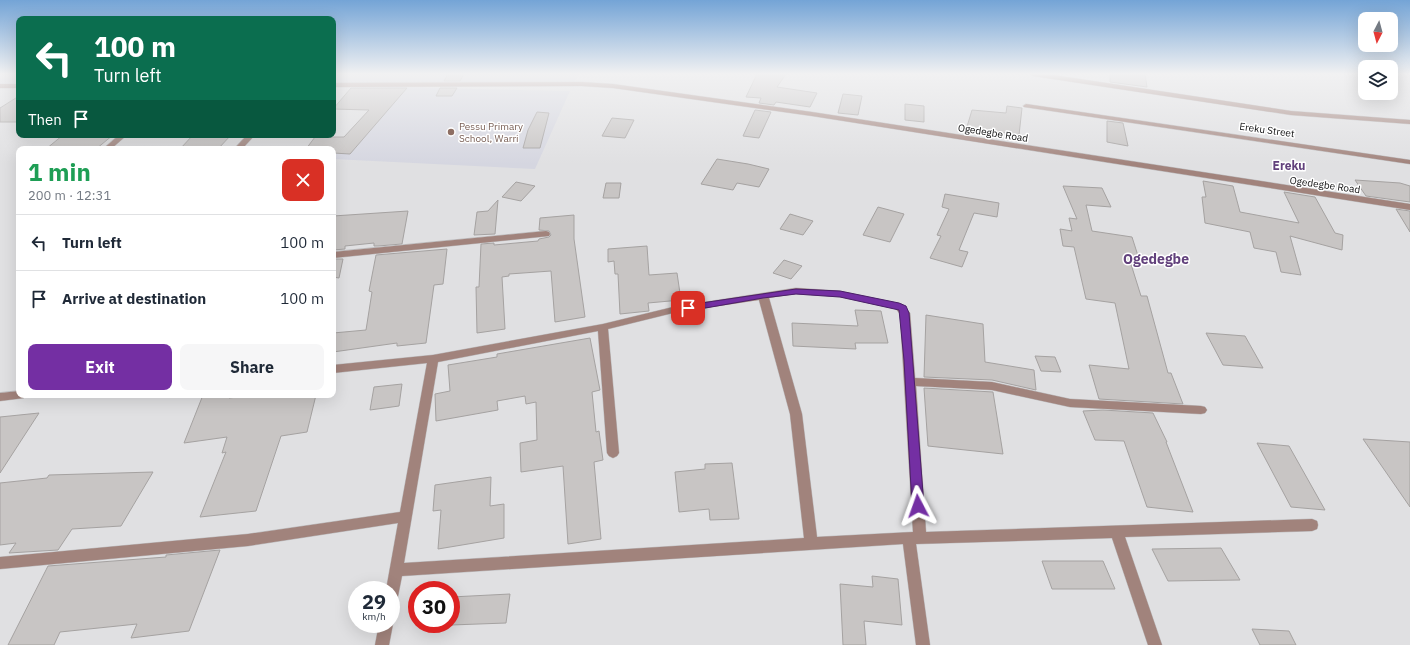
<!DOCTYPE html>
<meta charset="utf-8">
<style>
:root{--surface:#fff;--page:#f6f6f7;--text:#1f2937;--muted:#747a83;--line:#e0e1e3;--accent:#742fa3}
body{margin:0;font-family:"IBM Plex Sans",sans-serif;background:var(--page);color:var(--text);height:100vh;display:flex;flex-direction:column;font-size:15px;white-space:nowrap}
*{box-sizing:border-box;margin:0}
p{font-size:13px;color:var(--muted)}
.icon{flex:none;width:22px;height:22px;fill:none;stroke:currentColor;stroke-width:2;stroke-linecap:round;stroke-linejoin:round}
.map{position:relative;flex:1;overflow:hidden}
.drawer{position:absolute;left:16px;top:146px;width:320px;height:252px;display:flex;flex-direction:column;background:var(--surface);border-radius:8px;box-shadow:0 4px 16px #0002}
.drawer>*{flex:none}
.hud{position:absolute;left:16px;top:16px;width:320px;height:122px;border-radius:8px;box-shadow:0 4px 16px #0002;background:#0b6e4f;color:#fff;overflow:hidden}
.needle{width:26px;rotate:186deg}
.tools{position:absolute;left:1358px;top:12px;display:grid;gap:8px}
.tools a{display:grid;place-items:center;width:40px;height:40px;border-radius:8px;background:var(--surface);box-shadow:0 4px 16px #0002;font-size:20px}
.speed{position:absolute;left:348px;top:581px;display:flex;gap:8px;font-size:20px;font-weight:700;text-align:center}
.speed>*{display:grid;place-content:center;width:52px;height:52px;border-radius:50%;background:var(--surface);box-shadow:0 4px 16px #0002;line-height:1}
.speed small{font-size:10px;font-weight:400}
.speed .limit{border:6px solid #d22;background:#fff;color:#111}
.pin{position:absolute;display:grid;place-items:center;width:34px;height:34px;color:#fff;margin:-17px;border-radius:8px;box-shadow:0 2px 6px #0006}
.me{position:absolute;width:44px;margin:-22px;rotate:356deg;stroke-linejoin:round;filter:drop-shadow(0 0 3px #0008)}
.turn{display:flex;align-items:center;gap:14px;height:84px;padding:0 12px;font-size:18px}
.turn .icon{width:52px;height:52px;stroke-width:2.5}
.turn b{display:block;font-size:28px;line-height:34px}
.then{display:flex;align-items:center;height:38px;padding:0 12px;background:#0003;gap:8px;font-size:15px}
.round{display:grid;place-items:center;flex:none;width:42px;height:42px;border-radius:8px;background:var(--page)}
.summary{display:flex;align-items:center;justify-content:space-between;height:68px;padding:0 12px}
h1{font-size:24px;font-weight:700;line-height:30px;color:#1e9e55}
.cta{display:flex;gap:8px;margin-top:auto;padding:8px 12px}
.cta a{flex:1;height:46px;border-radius:8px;background:var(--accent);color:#fff;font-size:16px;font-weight:700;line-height:46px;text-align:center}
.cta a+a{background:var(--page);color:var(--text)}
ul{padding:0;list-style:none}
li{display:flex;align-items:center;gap:12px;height:56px;padding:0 12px;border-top:1px solid var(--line)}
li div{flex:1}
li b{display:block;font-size:15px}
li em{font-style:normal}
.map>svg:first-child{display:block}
.built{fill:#d5d6e0}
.building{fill:#c8c5c4;stroke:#a5a2a1}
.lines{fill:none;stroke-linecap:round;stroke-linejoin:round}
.street-casing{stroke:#bebec0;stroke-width:1}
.street{fill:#a1837c;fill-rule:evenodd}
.route{fill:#742fa3;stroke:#4b1f6a}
.education-dot{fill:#8d6e63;stroke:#fff;stroke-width:1.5}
.labels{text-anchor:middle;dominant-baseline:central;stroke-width:3;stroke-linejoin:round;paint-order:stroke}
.far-education-label{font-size:10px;fill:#785e54;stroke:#fff;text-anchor:start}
.far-street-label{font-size:10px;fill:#0d0d0e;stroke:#fff}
.far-quarter-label{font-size:12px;font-weight:bold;fill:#62417c;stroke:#fff}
.quarter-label{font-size:14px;font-weight:bold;fill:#62417c;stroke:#fff}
</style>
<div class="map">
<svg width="1410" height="645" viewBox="0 0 1410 645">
<rect width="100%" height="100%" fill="#e0e0e2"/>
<path class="built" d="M0 74H19V83H0Z
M333 74H579L575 82H333Z
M389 87 570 91 535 169 333 159V150Z"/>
<path class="building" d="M448 74H464L460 81H444Z
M757 74H786L777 87 817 93 810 107 776 102 774 105 759 103 761 98 746 97Z
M1110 74H1145L1147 87 1110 82Z
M351 88H407L350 154 333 153V149H306L315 137H344L369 110 333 109Z
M440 88H457L452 96H436Z
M843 94 862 96 858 115 838 113Z
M19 96V122H0V108Z
M905 104 924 106V122L905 120Z
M1007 106 1022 108 1019 135 988 130 987 134 966 130 972 110 1006 113Z
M755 110 771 112 759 138 743 136Z
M537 112 549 113 540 148H523L528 130Z
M612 118 634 120 625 138 602 136Z
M1107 121 1123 123 1128 146 1107 142Z
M63 135H113L96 149H46Z
M193 135H231L218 149H180Z
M717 159 748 164 769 169 759 187 737 183 733 190 701 184Z
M1355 180 1400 183 1410 186V202L1366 196Z
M1203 181 1233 186 1240 212 1299 223 1284 192 1315 197 1335 233 1343 235 1342 250 1290 236 1301 275 1281 272 1276 252 1254 248 1250 232 1205 223 1202 197H1206Z
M516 182 535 186 521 201 502 197Z
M606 183H621L619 198H603Z
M1063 186 1102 188 1111 207 1086 205 1092 231 1132 237 1140 262 1130 261 1141 296H1147L1168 373H1171L1183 404 1099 399 1089 365 1129 369 1115 303 1086 299 1074 247 1063 246 1060 229 1072 231 1069 218 1077 219Z
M945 194 999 203 997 217 974 213 959 250 968 252 962 267 930 258 941 236 937 235 949 209 942 207Z
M498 200 495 234 474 235 477 212 488 211Z
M878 207 904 214 890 242 863 235Z
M1396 209 1410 211V232Z
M408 211 402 244 378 246H374V243L345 246V249L333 250V216Z
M790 214 813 221 803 235 780 229Z
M574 215V239L585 317 555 322 551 271 509 274V276L502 277 505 329 477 333 476 287H479L481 244 494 243V245L538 241 539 239 549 237 551 235 549 231 539 230 540 218Z
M647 246 649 275 677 273 681 300 648 303 649 311 620 314 618 274H615L614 261 608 262V249Z
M447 249 443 284 434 285 426 343 397 346V343L333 352V333L366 330 372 292 369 291 376 255Z
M333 259H343L339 278 333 277Z
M784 260 802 266 791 279 773 273Z
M855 310 881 311 888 343H855L856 349 793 346 792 323 858 326Z
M926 315 983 324 985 362 1034 370 1036 390 992 380 924 377Z
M1206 333 1245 336 1263 368 1223 365Z
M590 338 600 390 592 392 596 432 599 431 603 460 594 462 601 539 568 544 563 466 521 472 520 443 537 440 536 402 526 404 525 396 497 401 498 410 436 421 435 394 450 391 448 365 497 357V354Z
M1035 356 1055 357 1061 372 1041 371Z
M402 384 399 406 370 410 374 387Z
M924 388 993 392 1003 454 928 446Z
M203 395H230L229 398 253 395H316L307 432 281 436 256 511 200 517 226 452 222 453 227 437 184 443Z
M1103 410 1153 413 1167 442H1166L1193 512 1147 507 1124 441 1095 440 1083 411Z
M39 413 0 473V417Z
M1363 439 1410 442V507Z
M1257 443 1289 446 1325 510 1291 507Z
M732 463 739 519 710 520 709 509 679 512 675 472 705 469V464Z
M153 472 121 526 72 529 58 550 9 553 16 543 0 545V483L47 478 49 475Z
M491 477 490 506 504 504V538L438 549 441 510 433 511 435 485Z
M1221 548 1240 580 1168 581 1152 549Z
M220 550 189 631 131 638 137 624 60 632 54 645H8L48 566 166 557V555Z
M1042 561H1103L1115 589H1052Z
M872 576 898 579 902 625 864 621 866 645H843L840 584 873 587Z
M510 594 506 623 451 625V597Z
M1252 629 1289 631 1296 645H1260Z"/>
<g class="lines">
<defs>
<path id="street" d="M1030 74H1047L1291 111 1410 120V124L1291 115 1033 76Z
M582 82 613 84 812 112 1410 204V210L812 116 613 88 582 86 333 87V83Z
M0 84H19V88H0Z
M1026 104 1410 160V164L1024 107 1023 106Z
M119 135H127L111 149H103Z
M247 135H255L242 149H234Z
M546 231 549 232 550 234 549 236 333 258V252Z
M796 288 840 291 902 304 910 313 915 378 992 382 1070 399 1201 406 1205 407 1207 410 1205 413 1201 414 1070 407 992 390 916 386 926 532 1312 519 1317 521 1318 525 1317 529 1312 531 1125 537 1162 645H1148L1112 538 916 544 930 645H916L903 544 402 576 396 606 391 608V590H386L398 523 248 546 0 569V557L248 534 400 512 427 363 333 373V365L433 355 603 324 673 307ZM796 294 840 297 896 309 900 314 913 532 817 537 802 414 769 298ZM759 300 790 414 804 538 404 563 438 362 598 331 607 453 609 456 613 458 617 456 619 453 608 329 673 313Z
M19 391V395H26L24 398 0 401V393Z
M391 619 393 624 389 645H375L379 624H391Z"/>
</defs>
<use href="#street" class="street-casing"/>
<use href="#street" class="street"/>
</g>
<linearGradient id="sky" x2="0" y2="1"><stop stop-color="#74a4d6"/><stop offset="0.45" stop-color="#f1f1f2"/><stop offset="1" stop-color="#f1f1f2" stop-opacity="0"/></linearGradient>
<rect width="1410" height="164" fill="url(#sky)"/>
<path class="route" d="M796 289 840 291 899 303 906 306 909 313 924 506 922 509 918 511 914 509 912 506 904 360 899 310 840 297 796 294 763 298 688 311 683 308 688 305Z"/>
<circle class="education-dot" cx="451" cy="132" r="4"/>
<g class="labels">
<g class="far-education-label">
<text x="459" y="126">Pessu Primary<tspan x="459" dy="12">School, Warri</tspan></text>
</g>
<g class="far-street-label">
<text transform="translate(1267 130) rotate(8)">Ereku Street</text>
<text transform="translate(993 133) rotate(9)">Ogedegbe Road</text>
<text transform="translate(1325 185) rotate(8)">Ogedegbe Road</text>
</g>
<g class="far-quarter-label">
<text x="1289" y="165">Ereku</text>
</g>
<g class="quarter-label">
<text x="1156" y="259">Ogedegbe</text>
</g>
</g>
</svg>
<div class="tools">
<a><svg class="needle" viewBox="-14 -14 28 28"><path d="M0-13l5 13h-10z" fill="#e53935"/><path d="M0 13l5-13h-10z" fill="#747a83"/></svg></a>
<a><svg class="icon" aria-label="layers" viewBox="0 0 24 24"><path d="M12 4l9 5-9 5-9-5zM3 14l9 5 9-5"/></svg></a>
</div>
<div class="speed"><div>29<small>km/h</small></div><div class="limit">30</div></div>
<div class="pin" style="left:688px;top:308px;background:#d93025"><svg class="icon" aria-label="arrive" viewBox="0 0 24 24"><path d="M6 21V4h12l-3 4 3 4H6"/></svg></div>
<svg class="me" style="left:918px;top:506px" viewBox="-20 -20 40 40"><path d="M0-17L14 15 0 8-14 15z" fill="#742fa3" stroke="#fff" stroke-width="4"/></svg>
<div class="hud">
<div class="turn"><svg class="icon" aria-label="left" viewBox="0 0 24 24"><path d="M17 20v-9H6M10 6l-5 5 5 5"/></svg><div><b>100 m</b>Turn left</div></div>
<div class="then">Then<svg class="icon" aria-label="arrive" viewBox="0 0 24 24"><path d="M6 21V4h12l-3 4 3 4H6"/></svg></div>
</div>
<section class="drawer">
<div class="summary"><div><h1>1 min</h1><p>200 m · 12:31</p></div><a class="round" style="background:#d93025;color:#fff"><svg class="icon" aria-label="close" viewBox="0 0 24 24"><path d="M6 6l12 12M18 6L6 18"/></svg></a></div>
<ul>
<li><svg class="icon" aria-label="left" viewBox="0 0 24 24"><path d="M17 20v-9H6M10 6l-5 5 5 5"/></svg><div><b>Turn left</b></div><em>100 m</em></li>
<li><svg class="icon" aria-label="arrive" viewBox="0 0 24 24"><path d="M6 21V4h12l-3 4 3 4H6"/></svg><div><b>Arrive at destination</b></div><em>100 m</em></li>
</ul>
<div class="cta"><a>Exit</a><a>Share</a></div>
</section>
</div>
